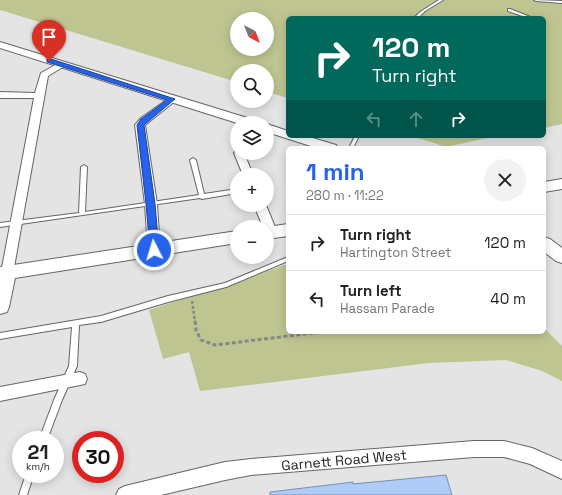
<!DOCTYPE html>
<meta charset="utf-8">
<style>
:root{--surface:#fff;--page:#f2f2f2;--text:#222;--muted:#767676;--line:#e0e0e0;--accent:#2563eb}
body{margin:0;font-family:"Space Grotesk",sans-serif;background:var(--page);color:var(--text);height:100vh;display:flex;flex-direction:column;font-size:15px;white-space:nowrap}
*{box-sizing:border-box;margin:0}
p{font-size:13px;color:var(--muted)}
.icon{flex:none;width:22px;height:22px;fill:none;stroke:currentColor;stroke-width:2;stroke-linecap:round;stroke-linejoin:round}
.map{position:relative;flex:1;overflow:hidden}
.details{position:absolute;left:286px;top:146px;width:260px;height:188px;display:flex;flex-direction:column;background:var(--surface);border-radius:6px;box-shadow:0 2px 10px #0003}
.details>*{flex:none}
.top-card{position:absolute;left:286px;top:16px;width:260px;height:122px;border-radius:6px;box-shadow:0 2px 10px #0003;background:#00695c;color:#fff;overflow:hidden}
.needle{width:26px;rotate:138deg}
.controls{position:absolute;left:230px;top:12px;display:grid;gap:8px}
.controls a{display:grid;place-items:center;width:44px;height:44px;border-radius:50%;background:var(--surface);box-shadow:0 2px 10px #0003;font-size:20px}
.speed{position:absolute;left:12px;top:431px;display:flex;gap:8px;font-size:20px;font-weight:700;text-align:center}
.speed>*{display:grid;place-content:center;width:52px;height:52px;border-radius:50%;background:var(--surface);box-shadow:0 2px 10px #0003;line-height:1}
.speed small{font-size:10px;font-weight:400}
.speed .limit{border:6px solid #d22;background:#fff;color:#111}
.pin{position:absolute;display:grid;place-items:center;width:34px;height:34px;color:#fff;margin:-41px -17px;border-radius:50% 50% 50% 0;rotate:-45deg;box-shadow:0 0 4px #0007}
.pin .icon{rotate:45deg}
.me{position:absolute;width:44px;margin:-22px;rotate:355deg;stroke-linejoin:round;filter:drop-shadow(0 0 3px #0008)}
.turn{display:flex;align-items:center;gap:14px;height:84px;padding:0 20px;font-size:18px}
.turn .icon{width:52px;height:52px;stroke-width:2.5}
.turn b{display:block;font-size:28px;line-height:34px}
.lanes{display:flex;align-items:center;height:38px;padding:0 20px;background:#0003;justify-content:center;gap:20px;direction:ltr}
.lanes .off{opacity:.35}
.round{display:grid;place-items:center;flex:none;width:42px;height:42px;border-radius:21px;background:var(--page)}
.summary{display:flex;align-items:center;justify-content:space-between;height:68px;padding:0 20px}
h1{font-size:24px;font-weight:800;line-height:30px;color:var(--accent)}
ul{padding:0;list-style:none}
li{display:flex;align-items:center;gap:12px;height:56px;padding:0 20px;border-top:1px solid var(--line)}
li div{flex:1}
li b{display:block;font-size:15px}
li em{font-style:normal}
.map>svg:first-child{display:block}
.green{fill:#bfc591;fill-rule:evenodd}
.building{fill:#afccf9;stroke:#7a8fae}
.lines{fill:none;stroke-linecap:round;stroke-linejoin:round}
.lane-casing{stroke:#646566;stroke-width:2}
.street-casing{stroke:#646566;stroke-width:2}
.secondary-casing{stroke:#646566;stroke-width:2}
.path-far1{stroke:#878788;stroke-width:2.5;stroke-dasharray:3 2;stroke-linecap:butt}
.path{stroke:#878788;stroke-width:3;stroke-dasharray:4 2.5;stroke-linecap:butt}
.lane{fill:#fff;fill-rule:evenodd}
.street{fill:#fff;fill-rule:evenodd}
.secondary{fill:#fff;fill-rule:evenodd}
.route{fill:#2563eb;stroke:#184099}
.labels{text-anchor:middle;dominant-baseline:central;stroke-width:3;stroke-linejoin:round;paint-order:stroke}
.near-street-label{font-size:14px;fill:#212222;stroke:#fff}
</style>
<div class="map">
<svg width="562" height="495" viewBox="0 0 562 495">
<rect width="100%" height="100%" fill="#e4e4e5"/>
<path class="green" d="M0 0H562V124L544 128V18H288V98L267 92V71H237V82L0 10ZM237 19H267V49H237Z
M412 136H496L446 147Z
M288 264V332H544V328L562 346V381L542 371 506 360 429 363 200 391 189 352 163 359 149 310Z"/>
<path class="building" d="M446 475 452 495H270V492L337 484 353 482V484Z"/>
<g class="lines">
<defs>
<path id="lane" d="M439 0H443L425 11 418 18H414L420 12Z
M534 0 562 1V3L536 1Z
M508 9H510L533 18H528L508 11Z
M355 136H359L353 148H349Z
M193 158 196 160 204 194 237 189V193L202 199 200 198 0 227V223L79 213 81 167 84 165 87 167 85 212 199 195 190 160Z
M288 257V261L226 287 168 302 101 322 79 325 77 366 62 400 47 440H39L54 400 69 366 72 327 0 339V333L101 316 168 296 225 283Z
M26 474H34L27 495H19Z"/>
<path id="street" d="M59 63H62L66 65 48 76 13 273 11 276 7 278 3 276 1 273 34 98H0V92L35 93 41 73Z
M172 96 175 97 176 99 175 101 145 125 157 204 160 250 158 253 154 254 150 253 148 250 145 204 135 125 141 118Z
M236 151H237V153H244L253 175H243L234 153Z
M254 205H266L277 232 275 235H267V227H263Z
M80 372 85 374 87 379 85 384 0 401V387Z
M474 441H504L532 448 562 461V479L530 464 504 457H474L251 475 225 480 161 495H116L119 489 125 486 225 462 251 459Z"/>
<path id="secondary" d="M0 42 254 120 256 123H237L0 48Z
M267 124 288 131V136H306L336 145 338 148H317L267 132Z
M562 179V189L544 192V182Z
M288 224V236L267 239V227Z
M237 231V243L15 278 9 307 7 312 0 314V267Z
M544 237 550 239 562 248V263L556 261 544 252Z"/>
</defs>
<use href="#lane" class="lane-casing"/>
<use href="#street" class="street-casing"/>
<use href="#secondary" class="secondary-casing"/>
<path class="path-far1" d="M192 301 195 322"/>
<path class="path" d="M195 321 196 330 201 340 215 345 321 332"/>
<use href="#lane" class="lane"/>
<use href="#street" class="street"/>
<use href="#secondary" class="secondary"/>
</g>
<path class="route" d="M47 59H51L175 99 144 125 155 204 159 250 158 252 154 253 150 250 146 204 137 125 141 119 167 100 47 62Z"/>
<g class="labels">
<g class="near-street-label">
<text transform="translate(344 460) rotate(-5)">Garnett Road West</text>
</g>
</g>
</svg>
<div class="controls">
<a><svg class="needle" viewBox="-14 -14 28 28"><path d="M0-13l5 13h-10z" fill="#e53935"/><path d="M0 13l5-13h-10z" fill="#767676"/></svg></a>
<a><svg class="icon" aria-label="search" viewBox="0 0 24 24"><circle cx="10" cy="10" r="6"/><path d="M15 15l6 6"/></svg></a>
<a><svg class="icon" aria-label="layers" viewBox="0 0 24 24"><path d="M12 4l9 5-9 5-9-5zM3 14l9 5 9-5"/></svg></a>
<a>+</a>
<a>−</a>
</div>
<div class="speed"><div>21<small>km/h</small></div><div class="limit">30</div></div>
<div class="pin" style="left:49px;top:61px;background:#d93025"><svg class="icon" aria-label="arrive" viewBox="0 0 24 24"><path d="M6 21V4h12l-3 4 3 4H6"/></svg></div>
<svg class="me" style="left:154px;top:250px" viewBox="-20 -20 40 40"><circle r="17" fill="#2563eb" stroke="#fff" stroke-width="3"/><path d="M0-11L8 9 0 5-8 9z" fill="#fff"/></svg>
<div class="top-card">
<div class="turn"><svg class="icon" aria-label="right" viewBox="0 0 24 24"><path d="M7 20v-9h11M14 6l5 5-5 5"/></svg><div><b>120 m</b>Turn right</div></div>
<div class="lanes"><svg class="icon off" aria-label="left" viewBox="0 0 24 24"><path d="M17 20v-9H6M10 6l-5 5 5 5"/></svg><svg class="icon off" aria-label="ahead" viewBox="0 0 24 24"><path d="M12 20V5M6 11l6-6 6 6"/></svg><svg class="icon" aria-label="right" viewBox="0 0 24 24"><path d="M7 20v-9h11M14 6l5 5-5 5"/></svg></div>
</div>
<section class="details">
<div class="summary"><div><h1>1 min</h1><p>280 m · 11:22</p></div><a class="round"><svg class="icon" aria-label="close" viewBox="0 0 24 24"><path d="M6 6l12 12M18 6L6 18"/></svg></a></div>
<ul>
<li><svg class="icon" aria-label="right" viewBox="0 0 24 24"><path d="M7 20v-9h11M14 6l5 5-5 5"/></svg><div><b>Turn right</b><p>Hartington Street</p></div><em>120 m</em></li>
<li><svg class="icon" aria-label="left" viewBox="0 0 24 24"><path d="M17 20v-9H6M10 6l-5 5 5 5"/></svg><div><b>Turn left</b><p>Hassam Parade</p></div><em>40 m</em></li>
</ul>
</section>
</div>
